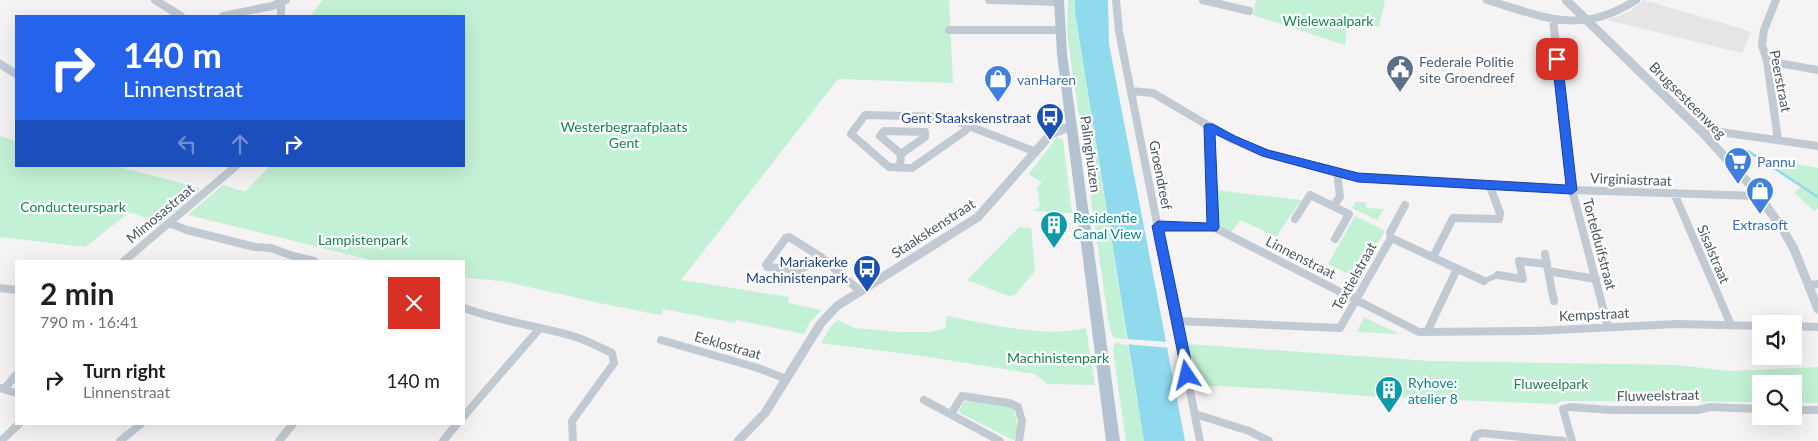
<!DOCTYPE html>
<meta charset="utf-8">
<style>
:root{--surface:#fff;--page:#f6f6f6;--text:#202124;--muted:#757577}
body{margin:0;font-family:Lato,sans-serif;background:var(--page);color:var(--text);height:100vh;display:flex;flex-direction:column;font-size:19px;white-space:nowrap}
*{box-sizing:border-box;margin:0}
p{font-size:16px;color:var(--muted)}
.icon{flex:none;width:28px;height:28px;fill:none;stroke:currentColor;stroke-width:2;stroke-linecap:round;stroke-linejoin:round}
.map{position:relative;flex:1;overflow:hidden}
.panel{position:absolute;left:15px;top:260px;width:450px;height:165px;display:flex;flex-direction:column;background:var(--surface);border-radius:0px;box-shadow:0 5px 20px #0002}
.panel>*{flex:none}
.top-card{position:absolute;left:15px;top:15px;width:450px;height:152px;border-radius:0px;box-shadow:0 5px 20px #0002;background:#2563eb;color:#fff;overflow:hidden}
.buttons{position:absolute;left:1752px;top:315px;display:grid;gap:10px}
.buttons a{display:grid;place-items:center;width:50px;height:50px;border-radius:0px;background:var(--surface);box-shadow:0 5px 20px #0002;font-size:25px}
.pin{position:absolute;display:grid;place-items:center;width:42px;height:42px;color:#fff;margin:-21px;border-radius:10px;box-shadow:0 2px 8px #0006}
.me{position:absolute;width:55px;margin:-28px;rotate:350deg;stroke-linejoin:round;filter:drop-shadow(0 0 4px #0008)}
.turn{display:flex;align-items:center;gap:18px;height:105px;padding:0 25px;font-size:22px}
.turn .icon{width:65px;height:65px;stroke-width:2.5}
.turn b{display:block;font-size:35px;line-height:42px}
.lanes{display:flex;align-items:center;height:48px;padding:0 25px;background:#0003;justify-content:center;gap:25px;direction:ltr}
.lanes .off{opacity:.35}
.round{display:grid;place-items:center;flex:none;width:52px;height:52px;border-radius:0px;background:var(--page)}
.overview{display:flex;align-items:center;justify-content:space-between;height:85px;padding:0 25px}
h1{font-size:30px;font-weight:700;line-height:38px}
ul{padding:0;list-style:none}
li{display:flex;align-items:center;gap:15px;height:70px;padding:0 25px}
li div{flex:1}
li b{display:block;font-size:19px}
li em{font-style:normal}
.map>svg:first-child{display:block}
.education{fill:#e6e4e5}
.green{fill:#c3f1d5}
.water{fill:#90daee}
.pier{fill:#f5f3f3}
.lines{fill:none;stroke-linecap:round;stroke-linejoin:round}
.stream{stroke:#90daee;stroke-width:2.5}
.pedestrian{stroke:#c1cad2;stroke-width:5.5}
.minor{stroke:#c1cad2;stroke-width:8}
.tertiary{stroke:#c1cad2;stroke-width:9}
.primary{fill:#b3c2d1;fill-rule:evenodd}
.route{fill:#2563eb;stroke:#184099}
.labels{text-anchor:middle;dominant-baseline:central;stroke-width:4.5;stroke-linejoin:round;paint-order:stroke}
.park-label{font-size:14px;fill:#17864f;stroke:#fff}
.service-label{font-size:14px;fill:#4e5e75;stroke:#fff;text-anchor:start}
.shop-label{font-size:14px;fill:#366cbe;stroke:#fff;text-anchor:start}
.street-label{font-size:14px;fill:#4a5661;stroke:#fff}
.transit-label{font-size:14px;fill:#164399;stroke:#fff;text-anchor:end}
.culture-label{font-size:14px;fill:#0d838f;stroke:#fff;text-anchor:start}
</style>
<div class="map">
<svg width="1818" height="441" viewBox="0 0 1818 441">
<rect width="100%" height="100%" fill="#f5f3f3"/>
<path class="education" d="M1644 0 1726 24 1751 32 1742 53 1607 20 1629 12Z"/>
<path class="green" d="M323 0H949L953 83 838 79 681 280 789 297 788 303 822 310 810 322 804 334 736 320 735 323 663 309 661 315 604 304 502 281C489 279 477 280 464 277V261H375L188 215 223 185 245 192 270 166H464V16H312L313 12Z
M1068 0H1075V12L1127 339 1116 338 1112 336 1108 318 1067 33Z
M1256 0H1385L1379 27 1348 20 1345 45 1253 15Z
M0 136 16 141V166H115L200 188 198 192 160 224 130 212 85 247 0 237Z
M1057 137 1063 140 1072 213 1034 211 1040 206 1037 187 1042 183 1029 174Z
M1780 161 1818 168V208L1814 211 1794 192 1803 187 1778 170 1781 166Z
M1215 190 1301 200 1276 237 1241 220 1230 233 1216 226Z
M1355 202H1365L1367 208 1384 209 1377 220 1352 208Z
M1355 216 1385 231 1364 267 1355 264 1352 270 1360 274 1357 278 1328 264Z
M1019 227 1031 228 1035 271 1015 295 1009 296 967 280Z
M947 316C989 324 1044 338 1086 328L1095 385 1047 384 1035 374 922 356 821 343 831 326 838 320 854 328 901 332H931L945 328Z
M1364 317 1399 334 1357 332Z
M1116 343 1128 345 1144 441H1126L1113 351 1114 345Z
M1188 344 1430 361 1676 365 1730 371 1818 367V403L1794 402V384H1761V402L1561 401 1556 404 1380 397 1279 389 1198 385Z
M973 401 1009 406 1014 410 1018 429 1016 437 1013 440 958 412 964 402Z"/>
<path class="water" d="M1075 0H1108L1109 44 1185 441H1144L1075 12Z"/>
<path class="pier" d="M1125 339 1169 342 1170 348 1125 344Z"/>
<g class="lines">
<path class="stream" d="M1748 151 1818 197"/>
<path class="pedestrian" d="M1484 281 1498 275"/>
<path class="minor" d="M155 0 181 16
M281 0V16
M989 0 1059 2
M1116 0 1119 31 1200 441
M1203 0 1249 11
M1487 0C1544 17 1581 36 1636 0
M1776 0 1764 30 1762 45 1767 61 1778 140
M223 16 272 6 286 0
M1553 19 1572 190 1608 327
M949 30H1060
M1767 61 1818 70
M0 64 16 74
M1131 91 1153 93 1231 139 1266 153 1358 177 1572 190 1758 196
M865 115 947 117 969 126 965 131 912 168 889 167 851 134Z
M969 126 1036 152
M1210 126 1213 227
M1699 129 1818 146
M884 131 925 132V137L901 154 880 136Z
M900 168 901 154
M1674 193 1731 325
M1333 206 1340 197 1337 172
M1295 219 1310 195 1349 214 1335 239
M169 223 187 230 255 247 271 248 293 256 314 261
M1158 226 1213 227 1419 332 1535 331 1677 324 1761 326
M789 237 821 257 800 270 767 267 766 265 786 238Z
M1391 238 1484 281
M1545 254 1548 271 1596 279
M821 257 860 291
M1433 257 1453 218 1499 219 1500 213 1489 184
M124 261 236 166
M1548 271 1554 301
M1498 275 1523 279 1519 261 1547 264
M1810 285 1818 284
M0 288 16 290
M464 308C499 321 537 326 573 336 586 340 599 347 612 353L614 363 572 421 573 441
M1177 321 1340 328 1391 238 1390 233 1405 205
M1794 326 1818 327
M1427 332 1457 269
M661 340 758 368 786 379
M0 388 16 393
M5 388 16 375
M924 400 1000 441
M1794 410H1818
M951 414 962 396 1009 403 1018 407 1022 421 1019 441
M1195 414 1249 431 1269 441
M464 416 540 328
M1 441 19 424
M120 441 141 424
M279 441 293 424
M443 441 457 424
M1474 441 1476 435 1481 433 1563 441
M1572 441 1563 409 1570 407 1611 410H1698L1710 407 1761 409"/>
<path class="tertiary" d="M1566 0 1702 132 1753 188 1782 228 1794 249 1818 309
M738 441 765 413 821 323 837 306 978 217 1051 134 1071 126"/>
<path class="primary" d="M1054 0H1064L1067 54 1120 441H1106L1057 54Z"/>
</g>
<path class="route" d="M1557 56 1562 59 1577 190 1572 194 1358 182 1262 156 1215 134 1219 227 1217 231H1164L1194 375 1192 379 1187 381 1183 379 1152 226 1158 221 1207 223 1204 126 1206 124H1213L1235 136 1268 150 1358 173 1566 185 1552 59Z"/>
<defs>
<symbol id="civic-pin" viewBox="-11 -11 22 30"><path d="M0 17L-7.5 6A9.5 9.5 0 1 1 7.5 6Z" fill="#5c6f8a" stroke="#fff"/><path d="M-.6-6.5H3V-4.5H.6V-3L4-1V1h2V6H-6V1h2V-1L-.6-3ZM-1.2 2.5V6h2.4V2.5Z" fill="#fff"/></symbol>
<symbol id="shop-pin" viewBox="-11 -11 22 30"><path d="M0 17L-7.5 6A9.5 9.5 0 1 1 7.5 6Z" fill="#3f7fe0" stroke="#fff"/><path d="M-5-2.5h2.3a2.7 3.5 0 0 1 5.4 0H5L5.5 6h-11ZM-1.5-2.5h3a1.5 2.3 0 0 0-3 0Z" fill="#fff"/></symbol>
<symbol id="bus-pin" viewBox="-11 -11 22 30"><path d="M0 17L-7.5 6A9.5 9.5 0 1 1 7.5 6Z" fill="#1a4fb4" stroke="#fff"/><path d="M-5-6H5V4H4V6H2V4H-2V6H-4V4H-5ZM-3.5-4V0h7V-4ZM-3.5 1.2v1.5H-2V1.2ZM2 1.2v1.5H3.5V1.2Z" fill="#fff"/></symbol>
<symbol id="supermarket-pin" viewBox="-11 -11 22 30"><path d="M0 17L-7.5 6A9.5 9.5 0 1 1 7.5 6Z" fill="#3f7fe0" stroke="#fff"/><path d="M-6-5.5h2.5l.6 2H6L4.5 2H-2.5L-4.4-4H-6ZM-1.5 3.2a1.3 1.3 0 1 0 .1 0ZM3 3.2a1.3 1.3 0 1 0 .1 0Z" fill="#fff"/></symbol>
<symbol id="building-pin" viewBox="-11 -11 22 30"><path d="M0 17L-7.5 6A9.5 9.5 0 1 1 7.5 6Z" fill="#0f9aa8" stroke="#fff"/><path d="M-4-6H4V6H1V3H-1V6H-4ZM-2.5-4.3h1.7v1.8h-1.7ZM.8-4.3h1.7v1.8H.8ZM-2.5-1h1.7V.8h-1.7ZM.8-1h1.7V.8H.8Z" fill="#fff"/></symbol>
</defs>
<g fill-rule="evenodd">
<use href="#civic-pin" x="1384" y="53" width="32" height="43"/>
<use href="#shop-pin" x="982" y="63" width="32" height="43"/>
<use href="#bus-pin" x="1034" y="101" width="32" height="43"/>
<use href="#supermarket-pin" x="1722" y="145" width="32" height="43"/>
<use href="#shop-pin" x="1744" y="175" width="32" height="43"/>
<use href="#building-pin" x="1038" y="209" width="32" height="43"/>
<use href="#bus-pin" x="851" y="253" width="32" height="43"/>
<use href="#building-pin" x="1373" y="374" width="32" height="43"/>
</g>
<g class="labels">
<g class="park-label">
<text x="1328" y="20">Wielewaalpark</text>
<text x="624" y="126">Westerbegraafplaats<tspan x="624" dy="16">Gent</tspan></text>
<text x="73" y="206">Conducteurspark</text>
<text x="363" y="239">Lampistenpark</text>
<text x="1058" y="357">Machinistenpark</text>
<text x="1551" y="383">Fluweelpark</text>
</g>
<g class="service-label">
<text x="1419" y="61">Federale Politie<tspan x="1419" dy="16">site Groendreef</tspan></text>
</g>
<g class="shop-label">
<text x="1017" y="79">vanHaren</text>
<text x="1757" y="161">Pannu</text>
<text x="1760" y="224" text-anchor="middle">Extrasoft</text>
</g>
<g class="street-label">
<text transform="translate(1781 81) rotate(79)">Peerstraat</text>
<text transform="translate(1688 100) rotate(45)">Brugsesteenweg</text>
<text transform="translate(1091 154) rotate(82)">Palinghuizen</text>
<text transform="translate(1161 175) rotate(79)">Groendreef</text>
<text transform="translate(1631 179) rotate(2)">Virginiastraat</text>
<text transform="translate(160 213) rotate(-40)">Mimosastraat</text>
<text transform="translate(933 228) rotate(-33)">Staakskenstraat</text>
<text transform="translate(1600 244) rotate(75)">Tortelduifstraat</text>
<text transform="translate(1714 254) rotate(67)">Sisalstraat</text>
<text transform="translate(1301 257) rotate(27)">Linnenstraat</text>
<text transform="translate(1354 276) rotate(-61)">Textielstraat</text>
<text transform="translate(1594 314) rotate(-3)">Kempstraat</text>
<text transform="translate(728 345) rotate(16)">Eeklostraat</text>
<text transform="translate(1658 395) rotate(-1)">Fluweelstraat</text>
</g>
<g class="transit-label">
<text x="1031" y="117">Gent Staakskenstraat</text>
<text x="848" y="261">Mariakerke<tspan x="848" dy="16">Machinistenpark</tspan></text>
</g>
<g class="culture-label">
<text x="1073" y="217">Residentie<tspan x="1073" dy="16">Canal View</tspan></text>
<text x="1408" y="382">Ryhove:<tspan x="1408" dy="16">atelier 8</tspan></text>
</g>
</g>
</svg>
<div class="buttons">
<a><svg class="icon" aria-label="sound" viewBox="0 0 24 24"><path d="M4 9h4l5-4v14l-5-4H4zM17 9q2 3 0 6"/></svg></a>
<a><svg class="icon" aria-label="search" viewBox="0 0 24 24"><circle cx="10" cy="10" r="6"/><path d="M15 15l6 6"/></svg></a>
</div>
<div class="pin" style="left:1557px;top:59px;background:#d93025"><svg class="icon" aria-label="arrive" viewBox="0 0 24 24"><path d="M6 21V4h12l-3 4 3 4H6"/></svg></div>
<svg class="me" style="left:1187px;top:375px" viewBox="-20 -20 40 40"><path d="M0-17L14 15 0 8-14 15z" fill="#2563eb" stroke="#fff" stroke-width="4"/></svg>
<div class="top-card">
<div class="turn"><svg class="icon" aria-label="right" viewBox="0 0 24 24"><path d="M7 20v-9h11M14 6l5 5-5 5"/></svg><div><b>140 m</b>Linnenstraat</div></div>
<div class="lanes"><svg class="icon off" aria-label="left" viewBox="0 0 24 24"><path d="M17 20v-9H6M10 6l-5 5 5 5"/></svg><svg class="icon off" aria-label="ahead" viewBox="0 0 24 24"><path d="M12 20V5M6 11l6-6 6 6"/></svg><svg class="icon" aria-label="right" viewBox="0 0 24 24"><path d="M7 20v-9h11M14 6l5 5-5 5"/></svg></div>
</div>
<section class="panel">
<div class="overview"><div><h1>2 min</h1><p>790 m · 16:41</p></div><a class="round" style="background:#d93025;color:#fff"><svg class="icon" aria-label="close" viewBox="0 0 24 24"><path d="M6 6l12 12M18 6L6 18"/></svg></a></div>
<ul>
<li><svg class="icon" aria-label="right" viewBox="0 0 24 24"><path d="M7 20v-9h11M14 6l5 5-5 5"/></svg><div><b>Turn right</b><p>Linnenstraat</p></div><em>140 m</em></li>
</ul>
</section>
</div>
